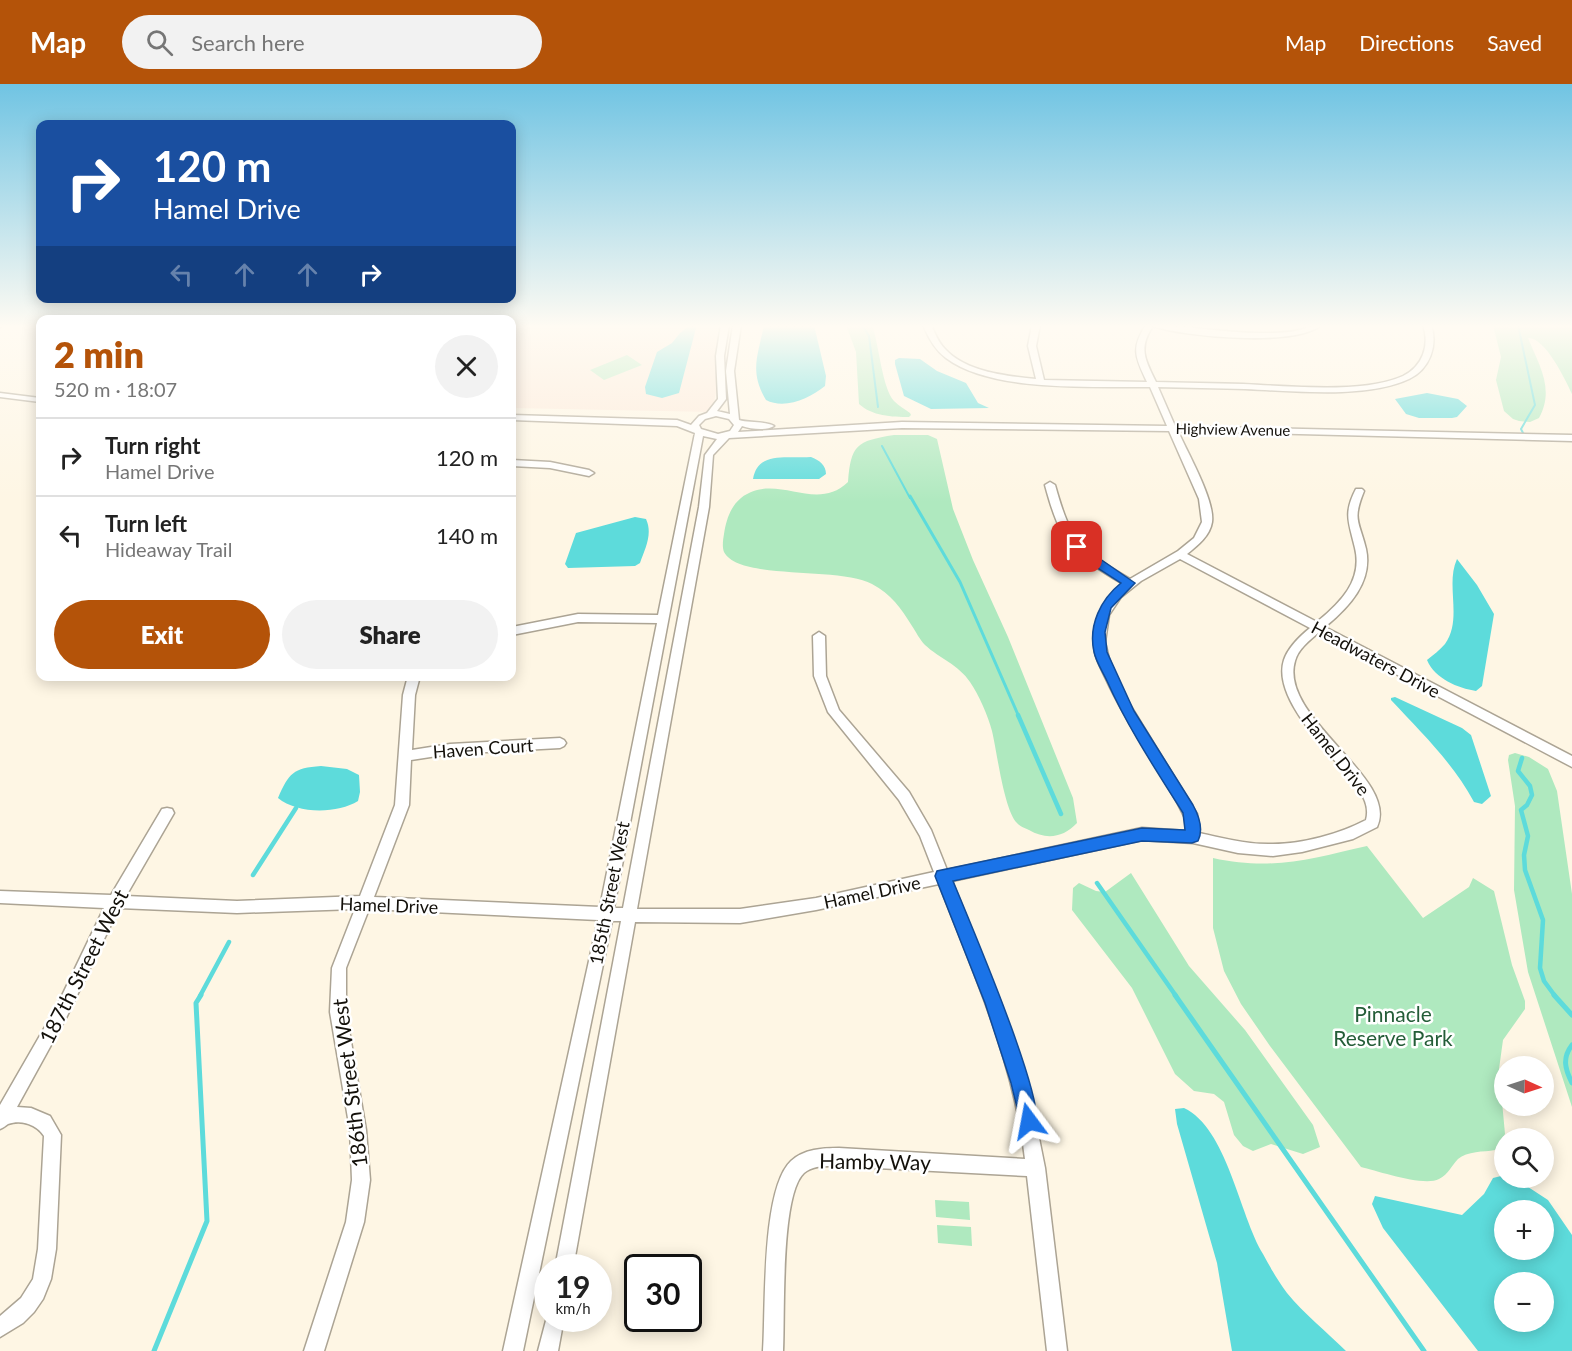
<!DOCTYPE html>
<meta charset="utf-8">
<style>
:root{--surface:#fff;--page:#f2f2f2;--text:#222;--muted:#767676;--line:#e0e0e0;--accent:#b45309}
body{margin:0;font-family:Lato,sans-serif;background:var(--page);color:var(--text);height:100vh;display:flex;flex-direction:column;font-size:22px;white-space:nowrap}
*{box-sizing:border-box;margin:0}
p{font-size:20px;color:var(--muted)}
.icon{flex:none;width:33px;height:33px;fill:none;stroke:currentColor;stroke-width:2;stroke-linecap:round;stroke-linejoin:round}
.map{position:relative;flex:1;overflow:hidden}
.details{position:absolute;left:36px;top:231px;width:480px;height:366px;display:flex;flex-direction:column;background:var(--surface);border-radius:12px;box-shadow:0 3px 15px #0003}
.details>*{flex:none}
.banner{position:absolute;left:36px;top:36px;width:480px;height:183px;border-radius:12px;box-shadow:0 3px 15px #0003;background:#1a4fa0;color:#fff;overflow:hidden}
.needle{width:39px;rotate:93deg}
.buttons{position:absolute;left:1494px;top:972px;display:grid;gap:12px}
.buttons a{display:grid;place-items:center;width:60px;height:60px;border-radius:50%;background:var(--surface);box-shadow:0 3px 15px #0003;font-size:30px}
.speed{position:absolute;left:534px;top:1170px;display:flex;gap:12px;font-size:30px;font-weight:700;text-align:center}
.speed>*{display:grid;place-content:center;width:78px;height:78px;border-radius:50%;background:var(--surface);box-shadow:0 3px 15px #0003;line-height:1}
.speed small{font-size:15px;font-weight:400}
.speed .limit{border:3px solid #111;border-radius:9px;background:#fff;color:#111}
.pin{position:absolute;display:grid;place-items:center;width:51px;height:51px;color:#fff;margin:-26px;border-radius:12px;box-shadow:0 3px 9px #0006}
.me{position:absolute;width:66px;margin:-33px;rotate:347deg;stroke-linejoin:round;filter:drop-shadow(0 0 4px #0008)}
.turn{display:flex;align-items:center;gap:21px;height:126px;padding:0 18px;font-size:27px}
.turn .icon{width:78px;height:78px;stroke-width:2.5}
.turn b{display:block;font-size:42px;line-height:51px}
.lanes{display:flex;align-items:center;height:57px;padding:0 18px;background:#0003;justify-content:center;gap:30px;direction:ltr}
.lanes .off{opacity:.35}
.round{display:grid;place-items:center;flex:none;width:63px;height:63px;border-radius:32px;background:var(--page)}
.summary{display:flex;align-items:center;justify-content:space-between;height:102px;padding:0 18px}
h1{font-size:36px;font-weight:800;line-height:45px;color:var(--accent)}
.cta{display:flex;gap:12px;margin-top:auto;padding:12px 18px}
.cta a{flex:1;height:69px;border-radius:36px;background:var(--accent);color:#fff;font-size:24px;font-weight:800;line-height:69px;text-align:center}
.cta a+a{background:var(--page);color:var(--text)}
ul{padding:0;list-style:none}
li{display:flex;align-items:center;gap:18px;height:78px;padding:0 18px;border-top:2px solid var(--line)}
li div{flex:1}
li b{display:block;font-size:22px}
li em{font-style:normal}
header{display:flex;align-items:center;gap:36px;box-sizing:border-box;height:84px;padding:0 30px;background:var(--accent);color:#fff}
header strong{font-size:28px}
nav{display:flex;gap:33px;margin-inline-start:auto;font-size:21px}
.search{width:420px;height:54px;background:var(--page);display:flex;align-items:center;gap:15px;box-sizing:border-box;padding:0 21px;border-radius:33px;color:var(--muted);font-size:22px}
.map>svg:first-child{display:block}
.education{fill:#fce9d9}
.green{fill:#afe9bf}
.water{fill:#5ddbdb;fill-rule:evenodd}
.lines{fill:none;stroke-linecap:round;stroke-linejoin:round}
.stream-far3{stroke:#5ddbdb;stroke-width:2}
.stream-far2{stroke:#5ddbdb;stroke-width:3}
.stream-far1{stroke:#5ddbdb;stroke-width:4.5}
.stream{stroke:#5ddbdb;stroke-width:5}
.minor-casing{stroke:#aca494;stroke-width:3}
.minor{fill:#fff;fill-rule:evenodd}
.route{fill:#1a73e8;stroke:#114b97;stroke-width:1.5}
.labels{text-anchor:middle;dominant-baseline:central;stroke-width:5;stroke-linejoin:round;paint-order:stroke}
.far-street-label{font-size:15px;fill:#13100a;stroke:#fff}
.street-label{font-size:18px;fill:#13100a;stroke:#fff}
.near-street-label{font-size:21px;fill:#13100a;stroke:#fff}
.near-park-label{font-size:21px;fill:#245d38;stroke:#fff}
</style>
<header>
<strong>Map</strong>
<div class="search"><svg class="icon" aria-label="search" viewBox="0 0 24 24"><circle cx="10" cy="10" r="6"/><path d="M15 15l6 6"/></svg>Search here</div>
<nav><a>Map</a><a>Directions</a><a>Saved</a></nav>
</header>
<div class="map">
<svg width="1572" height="1267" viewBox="0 0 1572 1267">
<rect width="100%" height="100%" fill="#fef6e4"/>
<path class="education" d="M512 241H730L712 328 512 324Z"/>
<path class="green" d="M846 241H872C879 260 882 304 894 317 899 322 905 325 910 329L911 331 909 333C892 333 872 332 859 320L856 268Z
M1493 241H1572V310C1565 295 1545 253 1528 254 1539 281 1555 305 1539 334L1530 338 1519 337 1513 335 1504 327 1496 296 1501 273Z
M627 271 642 281 604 296 590 286Z
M894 351H928L937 355 953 425 973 476 1008 553 1073 714 1077 739C1063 754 1046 756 1029 746 1025 744 1019 742 1017 739 1004 726 997 668 992 647 988 632 979 611 970 598 959 581 939 574 925 561 920 556 916 548 912 542 901 524 891 510 872 500 840 482 739 497 724 468 722 463 723 456 724 450 726 437 730 423 741 414 776 387 815 430 848 398 851 361 856 357 894 351Z
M1515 669 1529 673 1548 685 1557 707 1572 810V1023L1528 888 1514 806 1515 722 1508 676 1509 671Z
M1367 762 1423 834 1469 803 1473 794 1494 807 1512 881 1525 917V925L1503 956 1499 985 1505 1050 1495 1066C1484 1068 1467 1067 1458 1075 1451 1082 1449 1090 1439 1095 1424 1103 1378 1087 1361 1083L1270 962 1241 920 1224 887 1213 844V774C1272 787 1310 775 1367 762Z
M1131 789 1189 882 1245 946 1313 1041 1320 1063 1303 1070 1271 1060 1253 1067 1243 1062 1234 1051 1224 1018 1214 1010 1194 1007 1175 990 1132 904 1072 826 1073 804 1079 799 1096 807 1105 808Z
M935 1116 969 1118 970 1136 936 1133Z
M937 1141 971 1143 972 1162 938 1159Z"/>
<path class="water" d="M690 241H696V244L679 309 662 314 646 310 645 303 657 268 672 259 680 249Z
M764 241H814L826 292 825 302C810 314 785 326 766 316 749 287 758 272 764 241Z
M899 274 920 275 937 287 966 299 978 319 989 324 931 325 904 312 895 280V276Z
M1427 309 1458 315 1467 322 1457 333 1452 334H1419L1406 330 1395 315Z
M811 373C819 376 826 381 826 390L819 395H753C758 366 788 375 811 373Z
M635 433 646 435C653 450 645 465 640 479L635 482 568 484 565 480 576 449Z
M1457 475 1477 501 1494 530 1482 602 1476 607C1458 604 1435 595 1427 576 1433 571 1440 566 1445 560 1463 535 1445 501 1457 475Z
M1395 613 1462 644 1471 651 1491 712 1482 720 1474 718C1453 679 1421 648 1391 616V614Z
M321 682 347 685 359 691 360 708 358 717C337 730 297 730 278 714 289 689 293 684 321 682Z
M1184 1024C1227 1044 1239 1130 1263 1170 1270 1183 1278 1197 1287 1209 1304 1230 1327 1248 1346 1267H1232L1217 1179 1177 1040 1175 1025Z
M1501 1092 1525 1101 1548 1116 1572 1151V1267H1478L1383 1144 1372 1120 1375 1112 1462 1131 1484 1110 1493 1094ZM1504 1126H1544V1166H1504ZM1544 1198V1238H1504V1198Z"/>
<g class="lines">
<path class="stream-far3" d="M862 241 869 252 878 323
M1518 241 1535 321 1521 345 1523 349
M882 362 910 414"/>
<path class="stream-far2" d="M910 412 960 498 1019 633"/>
<path class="stream-far1" d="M1018 631 1061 730
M1522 674 1518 687 1530 702 1532 711 1527 721 1521 726 1528 752 1524 771 1525 786 1543 836 1540 884 1544 897 1555 912
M253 791 296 724
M1097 799 1176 912
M200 912 229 858"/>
<path class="stream" d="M1175 911 1424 1267
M1554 911 1572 931
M1572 961C1562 974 1565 985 1572 999
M154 1267 207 1137 196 919 201 911"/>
<defs>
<path id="minor" d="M0 241H6L0 243Z
M721 241H729L724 272 726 315 717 327 730 330 726 287 733 241H741L734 287 739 336C749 339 767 337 774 342 766 347 751 345 742 342L738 348 902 338 1167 342 1150 303C1093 302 993 309 946 274 935 266 928 253 923 241H931C935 249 938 258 945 265 966 288 1006 292 1036 295L1028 262 1032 241H1040L1036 262 1044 296 1147 298C1136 274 1130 265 1146 241 1185 241 1223 249 1262 249 1275 249 1290 249 1303 245 1310 243 1313 241 1321 241 1297 263 1184 253 1153 242 1138 264 1145 276 1156 298 1185 299 1214 299 1243 300 1287 302 1364 310 1403 292 1423 282 1430 261 1423 241H1431C1438 261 1430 285 1409 295 1367 315 1291 307 1245 305 1216 304 1187 304 1158 303L1175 342 1572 351V357L1178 347C1187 368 1215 416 1212 438 1210 452 1197 462 1187 470L1317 538C1340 519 1363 497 1355 464 1349 438 1343 430 1356 405H1362L1364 407C1352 437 1359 436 1366 465 1373 498 1349 523 1325 543L1572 672V683L1318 549C1310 556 1298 565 1295 577 1278 634 1400 694 1377 743L1353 755 1302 768 1273 772 1238 769 1193 759 1142 756 952 797 1001 919 1028 999 1045 1084 1067 1267H1047L1027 1092 839 1082C827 1082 813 1081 804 1089 780 1111 785 1232 783 1267H763C766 1226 761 1105 791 1077 804 1065 823 1064 839 1064L1025 1075C1014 979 974 889 939 800L816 826 740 839 635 838 573 1184H555L621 837H612L523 1267H503L598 836 369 825 346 884V928L366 1046 370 1096 364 1138 324 1267H304L346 1138 352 1096 350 1046 330 928 332 884 355 825 237 829 119 824 67 932 17 1023 31 1024 50 1032 61 1051 56 1165 51 1195 43 1215 34 1228 23 1239 0 1253V1232L21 1214 33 1195 38 1165 44 1052C37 1041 22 1035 8 1040 5 1042 3 1044 0 1045V1021L57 922 104 824 0 819V807L111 811 162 725 167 724 172 725 174 729 126 812 237 817 360 812 395 721 403 611 408 592H420L415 611 412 666 450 660 560 654 564 656 566 659 564 662 560 664 450 670 411 676 409 721 374 813 600 823 657 539 578 538 512 551V543L578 530 658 531 695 349 677 342 512 336V331L677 336 691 341 699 332 707 329 718 315 716 272ZM716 332 729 335 734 341 730 347 718 350 701 345 699 341 705 335ZM902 344 1169 347 1199 415 1202 438 1194 454 1178 467 1130 495C1079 465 1071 458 1055 401L1050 398 1045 401C1061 460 1071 469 1123 500 1105 514 1092 536 1094 560 1094 572 1101 584 1106 595 1126 639 1154 678 1178 720L1185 734 1186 747 1142 744 947 786 931 746 909 708 839 626 826 592 825 552 819 548 813 552 814 592 828 628 899 716 920 752 934 788 816 814 740 825H637L709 423 713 371 729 354ZM703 352 717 355 705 371 699 423 623 824H614ZM1180 475 1310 544C1300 552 1288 564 1284 576 1272 613 1326 665 1347 691 1358 704 1371 718 1366 736 1339 750 1303 760 1273 760 1248 761 1223 754 1199 749L1197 730 1124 611 1109 575 1105 558 1109 531 1121 513 1141 497Z
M0 309 40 314V318L0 313Z
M512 376 550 378 589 386 594 389 589 392 550 384 512 382Z
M548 1229V1234H564L558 1267H538Z"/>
</defs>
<use href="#minor" class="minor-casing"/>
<use href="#minor" class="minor"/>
</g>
<linearGradient id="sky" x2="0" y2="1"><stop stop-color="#70c4e3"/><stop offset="0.58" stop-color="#fffbf3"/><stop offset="1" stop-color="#fffbf3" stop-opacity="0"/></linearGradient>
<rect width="1572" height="418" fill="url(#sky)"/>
<path class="route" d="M1077 459 1135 499 1111 524 1105 548 1107 568 1134 627 1193 721C1199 732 1204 745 1198 757L1192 759 1142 757 953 797C968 834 1047 1017 1036 1044L1029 1047 1022 1044 1011 999 985 919 935 792 937 787 1142 744 1185 746 1183 729C1156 686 1128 644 1107 597 1103 588 1096 578 1094 568 1088 541 1101 515 1121 499L1088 478 1073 465 1072 463Z"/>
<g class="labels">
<g class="far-street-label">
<text transform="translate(1233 345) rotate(1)">Highview Avenue</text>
</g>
<g class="street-label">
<text transform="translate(1376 575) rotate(28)">Headwaters Drive</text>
<text transform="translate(483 664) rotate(-4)">Haven Court</text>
<text transform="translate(1336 670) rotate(52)">Hamel Drive</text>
<text transform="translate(872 808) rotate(-12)">Hamel Drive</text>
<text transform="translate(609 809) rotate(-79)">185th Street West</text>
<text transform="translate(389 821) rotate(2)">Hamel Drive</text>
</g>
<g class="near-street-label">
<text transform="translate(83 882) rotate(-63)">187th Street West</text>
<text transform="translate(349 999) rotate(-97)">186th Street West</text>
<text transform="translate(875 1077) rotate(1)">Hamby Way</text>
</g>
<g class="near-park-label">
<text x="1393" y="929">Pinnacle<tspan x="1393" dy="24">Reserve Park</tspan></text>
</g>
</g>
</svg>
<div class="buttons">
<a><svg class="needle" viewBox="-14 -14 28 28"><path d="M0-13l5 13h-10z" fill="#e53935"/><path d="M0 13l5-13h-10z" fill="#767676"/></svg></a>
<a><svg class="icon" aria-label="search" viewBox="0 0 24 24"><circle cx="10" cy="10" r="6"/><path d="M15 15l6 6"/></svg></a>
<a>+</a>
<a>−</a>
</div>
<div class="speed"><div>19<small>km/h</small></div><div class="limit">30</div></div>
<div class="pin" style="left:1077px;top:463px;background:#d93025"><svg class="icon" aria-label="arrive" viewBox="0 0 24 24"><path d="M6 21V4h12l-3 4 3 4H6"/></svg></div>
<svg class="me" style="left:1029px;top:1037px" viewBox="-20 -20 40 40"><path d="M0-17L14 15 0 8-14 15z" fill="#1a73e8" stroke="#fff" stroke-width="4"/></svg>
<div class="banner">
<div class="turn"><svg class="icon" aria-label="right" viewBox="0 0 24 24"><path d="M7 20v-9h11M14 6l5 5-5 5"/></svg><div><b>120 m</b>Hamel Drive</div></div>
<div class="lanes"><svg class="icon off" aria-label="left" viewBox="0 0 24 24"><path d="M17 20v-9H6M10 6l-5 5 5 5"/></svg><svg class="icon off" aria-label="ahead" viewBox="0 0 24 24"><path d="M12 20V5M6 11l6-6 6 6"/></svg><svg class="icon off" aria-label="ahead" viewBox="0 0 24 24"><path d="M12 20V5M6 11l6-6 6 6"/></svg><svg class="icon" aria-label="right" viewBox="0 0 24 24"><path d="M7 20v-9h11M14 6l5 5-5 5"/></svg></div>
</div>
<section class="details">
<div class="summary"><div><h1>2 min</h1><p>520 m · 18:07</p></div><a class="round"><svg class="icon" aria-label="close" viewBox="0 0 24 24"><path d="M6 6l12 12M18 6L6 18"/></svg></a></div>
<ul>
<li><svg class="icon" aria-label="right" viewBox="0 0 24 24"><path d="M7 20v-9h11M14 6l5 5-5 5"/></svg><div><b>Turn right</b><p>Hamel Drive</p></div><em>120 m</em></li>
<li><svg class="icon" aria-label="left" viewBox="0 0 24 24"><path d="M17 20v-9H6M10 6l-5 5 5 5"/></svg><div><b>Turn left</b><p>Hideaway Trail</p></div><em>140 m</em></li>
</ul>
<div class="cta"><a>Exit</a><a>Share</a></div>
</section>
</div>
